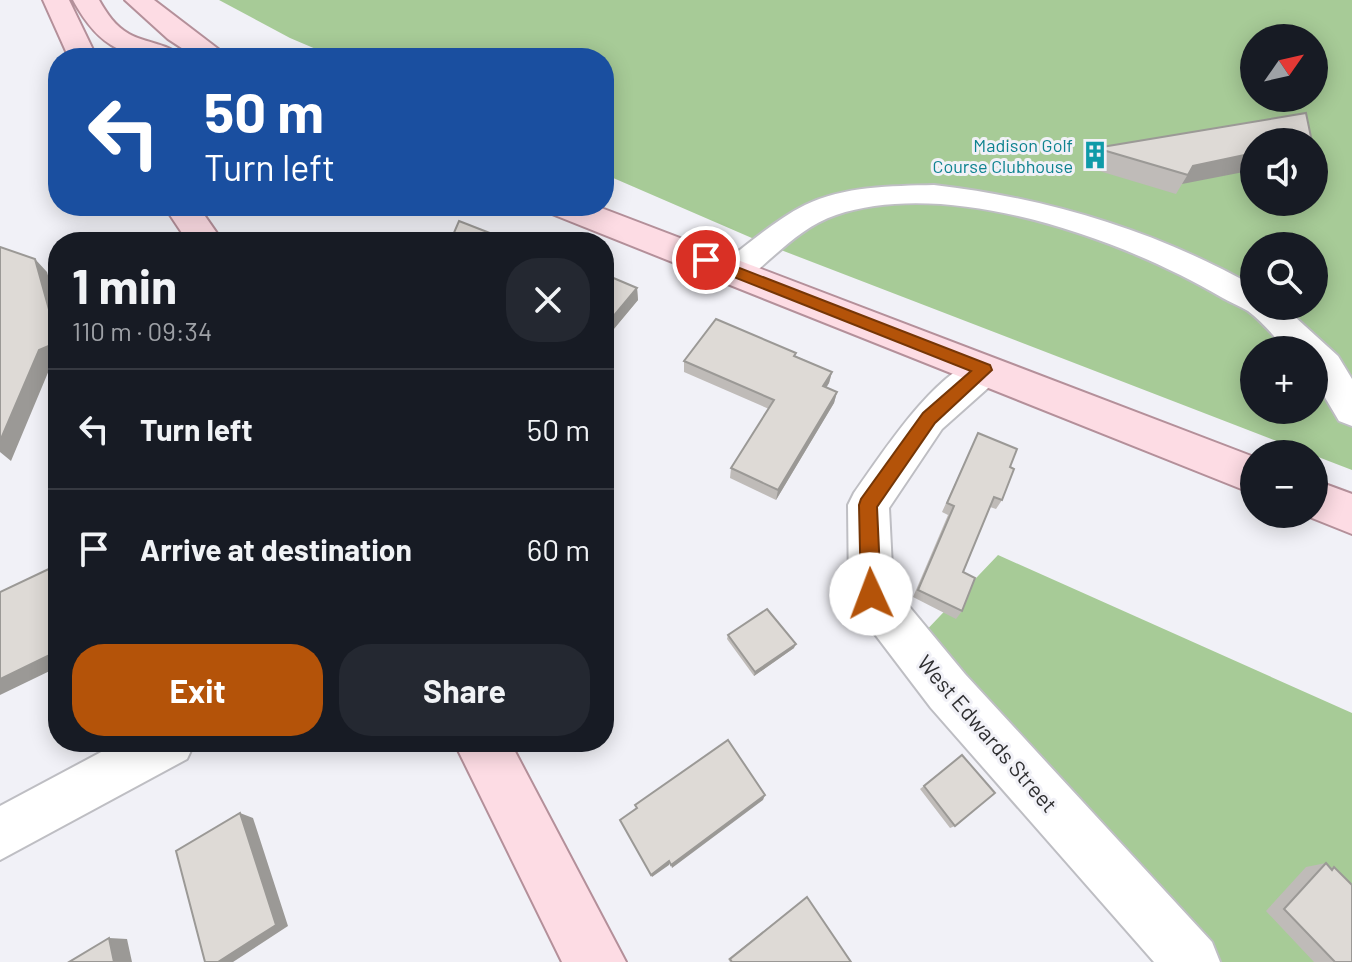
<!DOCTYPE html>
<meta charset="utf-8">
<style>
:root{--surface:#171b24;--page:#242831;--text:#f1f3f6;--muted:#9ea1a6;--line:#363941;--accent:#b45309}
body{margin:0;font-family:Barlow,sans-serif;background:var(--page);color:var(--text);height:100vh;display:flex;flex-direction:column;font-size:30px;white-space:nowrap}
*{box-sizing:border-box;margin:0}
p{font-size:26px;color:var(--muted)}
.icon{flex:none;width:44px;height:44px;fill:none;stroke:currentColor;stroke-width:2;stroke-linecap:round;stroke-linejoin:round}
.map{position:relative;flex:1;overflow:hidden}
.panel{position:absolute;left:48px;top:232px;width:566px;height:520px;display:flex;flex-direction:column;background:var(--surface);border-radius:32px;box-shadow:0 4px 20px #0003}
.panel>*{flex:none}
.hud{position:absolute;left:48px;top:48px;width:566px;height:168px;border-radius:32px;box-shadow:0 4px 20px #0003;background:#1a4fa0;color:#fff;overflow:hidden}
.needle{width:52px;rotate:56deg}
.fabs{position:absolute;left:1240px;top:24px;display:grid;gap:16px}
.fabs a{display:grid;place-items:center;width:88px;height:88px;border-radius:50%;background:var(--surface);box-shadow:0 4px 20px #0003;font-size:40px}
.pin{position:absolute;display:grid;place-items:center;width:68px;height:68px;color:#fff;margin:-34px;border:4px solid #fff;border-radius:50%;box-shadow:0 2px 8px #0007}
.me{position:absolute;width:88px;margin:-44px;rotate:358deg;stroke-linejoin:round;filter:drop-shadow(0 0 6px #0008)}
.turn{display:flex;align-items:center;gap:28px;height:168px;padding:0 24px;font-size:36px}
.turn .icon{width:104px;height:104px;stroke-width:2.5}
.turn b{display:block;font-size:56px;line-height:68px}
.round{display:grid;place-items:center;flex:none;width:84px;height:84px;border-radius:32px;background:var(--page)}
.overview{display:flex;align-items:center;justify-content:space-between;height:136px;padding:0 24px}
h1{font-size:48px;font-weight:700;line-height:60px}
.cta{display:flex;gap:16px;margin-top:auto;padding:16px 24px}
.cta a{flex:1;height:92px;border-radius:32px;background:var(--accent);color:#fff;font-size:32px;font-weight:700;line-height:92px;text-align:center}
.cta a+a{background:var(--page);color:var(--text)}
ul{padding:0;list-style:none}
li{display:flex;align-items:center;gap:24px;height:120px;padding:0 24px;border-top:2px solid var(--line)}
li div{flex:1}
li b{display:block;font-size:30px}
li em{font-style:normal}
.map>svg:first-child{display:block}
.green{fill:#a7cb97;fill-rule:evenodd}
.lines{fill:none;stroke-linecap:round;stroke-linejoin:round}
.minor-casing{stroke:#bebec3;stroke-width:4}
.major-casing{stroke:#b4909a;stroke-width:4}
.minor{fill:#fff;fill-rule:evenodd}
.major{fill:#fddce4;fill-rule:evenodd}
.wall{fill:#bfbbb8}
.shaded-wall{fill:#9b9996}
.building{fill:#dedad6;stroke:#9b9996;stroke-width:2}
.route{fill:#b45309;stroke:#753606;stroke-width:2}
.labels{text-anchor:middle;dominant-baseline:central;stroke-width:6;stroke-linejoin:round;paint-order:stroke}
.far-culture-label{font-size:18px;fill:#0d838f;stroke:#f1f1f7;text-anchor:end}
.street-label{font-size:22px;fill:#2f2f31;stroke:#f1f1f7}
</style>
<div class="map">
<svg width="1352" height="962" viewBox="0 0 1352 962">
<rect width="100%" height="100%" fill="#f1f1f7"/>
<path class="green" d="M219 0H1352V470L768 245 604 174V58H337L290 38ZM1254 38H1314V98H1254ZM1254 142H1314V202H1254ZM1254 246H1314V306H1254ZM1254 350H1314V410H1254Z
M998 555 1352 713V962H1152L900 658Z"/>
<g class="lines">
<defs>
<path id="minor" d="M934 185C1047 198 1154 230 1254 286V306H1283L1338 356 1352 379V426L1339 421 1314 379V350H1287C1275 338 1262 321 1248 311 1240 306 1229 302 1221 297 1122 239 950 177 836 215 802 226 774 257 747 279L735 282 723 279 719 271 723 263C750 243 775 220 805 205 844 186 891 186 934 185Z
M984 356 997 360 1002 370 997 380 942 429 889 508 893 587 965 674 1212 942 1220 962H1154L931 708 855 608 849 594 848 505 854 493C884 451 934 372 984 356Z
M120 742H195L187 759 0 860V806Z"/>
<path id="major" d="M43 0H69L97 58H69Z
M73 0H99C107 14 115 26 129 34 144 43 172 44 182 58 126 58 101 51 73 0Z
M125 0H154L230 58H197L168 39Z
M164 206H198L223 242H188Z
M547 206H596L1254 457V494L552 214Z
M1314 480 1352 494V534L1302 514H1314Z
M454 742H510L626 962H562Z"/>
</defs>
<use href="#minor" class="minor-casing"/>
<use href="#major" class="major-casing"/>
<use href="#minor" class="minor"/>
<use href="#major" class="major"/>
</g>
<path class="wall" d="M1254 142 1182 184 1176 194 1086 167 1096 148Z
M604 274 637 288 638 300 613 330 604 326Z
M796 356 832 372 829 383 826 388 837 392 834 403 776 500 730 478 731 468 769 409 684 372V361Z
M978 433 1010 467 1002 500 996 509 990 507 963 572 962 611 956 619 913 597 948 515 942 512Z
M728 635 794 648 754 676 727 639Z
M962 755 955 826 950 828 920 789Z
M1326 863 1330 868 1334 867 1352 962H1314L1266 911 1306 867Z
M807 897 851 962H730L728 959Z"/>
<path class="shaded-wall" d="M1254 153V170L1182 184 1193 166Z
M35 259 47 272 58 311V342Z
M637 288 638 300 613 330 612 318Z
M58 343V361L52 363 11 461 0 452V441L39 350Z
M832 372 829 383 820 397 823 386Z
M837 392 834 403 776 500 778 490Z
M53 567 58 570V587Z
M796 644 794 648 754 676 755 672Z
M58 651V667L0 695V679Z
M765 795 763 800 672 868 671 865Z
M240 813 253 818 288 926 233 962H218Z
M669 861V865L652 877 651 875Z
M109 938 127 939 132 962H114Z"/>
<path class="building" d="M1306 113 1312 142H1254V153L1193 166 1188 175 1096 148Z
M459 221 513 242H450Z
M0 247 35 259 58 342 39 350 0 441Z
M604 274 637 288 612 318 604 314Z
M716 319 796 353 794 356 832 372 823 386 837 392 778 490 731 468 774 400 684 361Z
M978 433 1017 449 1010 467 1014 469 1002 500 994 497 963 572 975 578 962 611 918 590 954 506 947 503Z
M53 567 58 587V651L0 679V592Z
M767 609 796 644 755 672 728 635Z
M728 740 765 795 671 865 669 861 651 875 620 820 637 808 635 805Z
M962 755 995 793 955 826 924 786Z
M240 813 276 925 218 962H205L176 851Z
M1326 863 1332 870 1334 867 1352 885V962H1335L1284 909Z
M807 897 851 962H732L730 959Z
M109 938 114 962H69Z"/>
<path class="route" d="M706 255 990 365 992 370 935 423 877 507 881 594 878 600 871 603 864 600 861 594 859 505 861 499 923 413 971 371 701 264 699 260Z"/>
<defs>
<symbol id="building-bare" viewBox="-9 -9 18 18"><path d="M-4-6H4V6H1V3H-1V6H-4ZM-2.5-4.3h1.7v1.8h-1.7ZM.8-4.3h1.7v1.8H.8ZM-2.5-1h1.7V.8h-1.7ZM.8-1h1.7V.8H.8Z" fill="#0f9aa8" stroke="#f1f1f7" stroke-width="2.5" paint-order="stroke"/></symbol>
</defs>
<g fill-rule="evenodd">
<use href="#building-bare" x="1075" y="135" width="40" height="40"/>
</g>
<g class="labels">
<g class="far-culture-label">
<text x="1073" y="145">Madison Golf<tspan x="1073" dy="21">Course Clubhouse</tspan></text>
</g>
<g class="street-label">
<text transform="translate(988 733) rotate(49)">West Edwards Street</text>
</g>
</g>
</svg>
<div class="fabs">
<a><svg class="needle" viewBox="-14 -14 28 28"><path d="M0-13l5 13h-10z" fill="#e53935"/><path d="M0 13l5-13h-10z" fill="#9ea1a6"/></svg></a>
<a><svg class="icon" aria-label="sound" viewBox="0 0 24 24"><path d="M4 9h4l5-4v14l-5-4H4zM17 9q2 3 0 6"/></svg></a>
<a><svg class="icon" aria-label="search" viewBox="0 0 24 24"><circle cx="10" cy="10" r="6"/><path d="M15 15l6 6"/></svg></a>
<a>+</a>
<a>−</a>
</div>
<div class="pin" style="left:706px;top:260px;background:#d93025"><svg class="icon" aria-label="arrive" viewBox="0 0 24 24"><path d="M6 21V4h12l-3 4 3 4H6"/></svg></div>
<svg class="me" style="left:871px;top:594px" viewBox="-20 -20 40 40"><circle r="19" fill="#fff"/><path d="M0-13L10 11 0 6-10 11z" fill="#b45309"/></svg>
<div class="hud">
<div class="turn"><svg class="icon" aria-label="left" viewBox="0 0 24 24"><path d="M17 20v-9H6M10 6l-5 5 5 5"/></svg><div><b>50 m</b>Turn left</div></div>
</div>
<section class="panel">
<div class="overview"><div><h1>1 min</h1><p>110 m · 09:34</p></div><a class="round"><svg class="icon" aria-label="close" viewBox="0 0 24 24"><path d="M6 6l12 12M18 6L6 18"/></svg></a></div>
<ul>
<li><svg class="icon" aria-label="left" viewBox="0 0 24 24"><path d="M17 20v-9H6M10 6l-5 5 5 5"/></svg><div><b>Turn left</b></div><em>50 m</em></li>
<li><svg class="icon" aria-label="arrive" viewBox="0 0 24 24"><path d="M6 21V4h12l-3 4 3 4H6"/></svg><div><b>Arrive at destination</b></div><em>60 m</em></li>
</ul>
<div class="cta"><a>Exit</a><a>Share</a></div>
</section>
</div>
